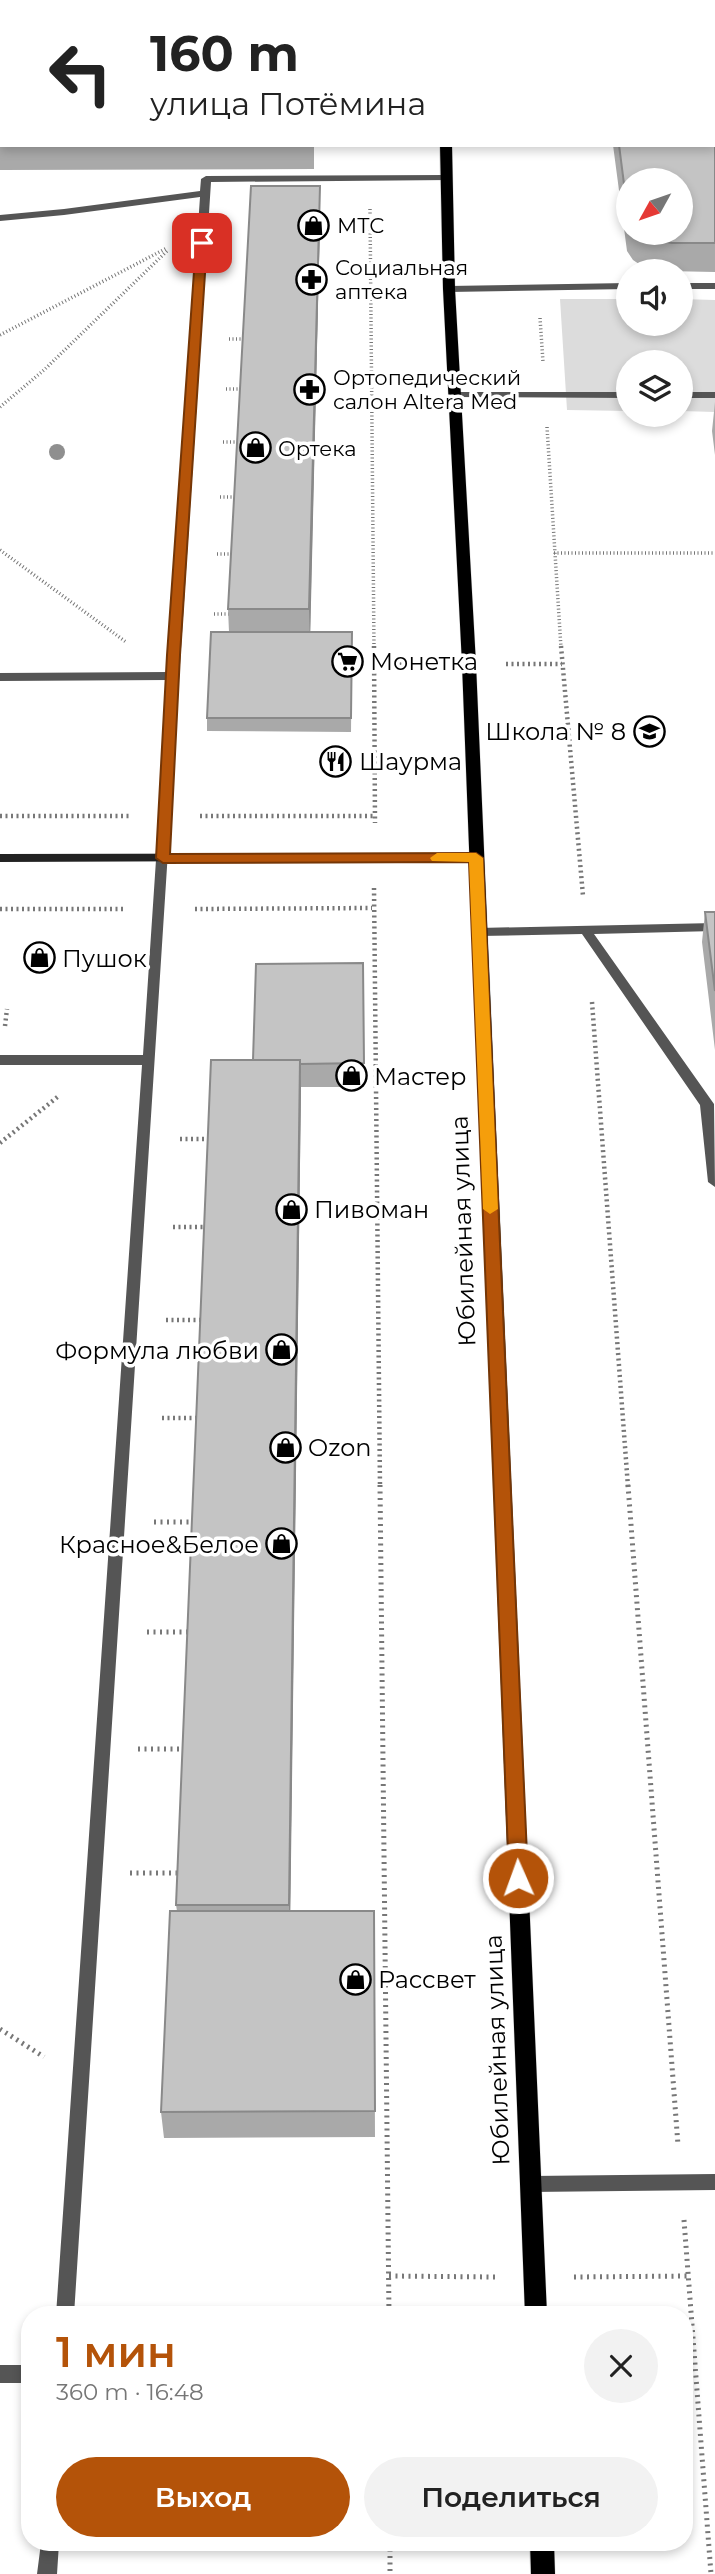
<!DOCTYPE html>
<html lang="ru">
<meta charset="utf-8">
<style>
:root{--surface:#fff;--page:#f2f2f2;--text:#222;--muted:#767676;--accent:#b45309}
body{margin:0;font-family:Montserrat,sans-serif;background:var(--page);color:var(--text);height:100vh;display:flex;flex-direction:column;font-size:26px;white-space:nowrap}
*{box-sizing:border-box;margin:0}
p{font-size:23px;color:var(--muted)}
.icon{flex:none;width:38px;height:38px;fill:none;stroke:currentColor;stroke-width:2;stroke-linecap:round;stroke-linejoin:round}
.map{position:relative;flex:1;overflow:hidden}
.panel{position:absolute;left:21px;top:2306px;width:672px;height:245px;display:flex;flex-direction:column;background:var(--surface);border-radius:28px;box-shadow:0 4px 10px #0003}
.panel>*{flex:none}
.guide{position:absolute;left:0px;top:0px;width:716px;height:147px;box-shadow:0 4px 10px #0003;background:#fff;color:var(--text);overflow:hidden}
.needle{width:46px;rotate:230deg}
.buttons{position:absolute;left:616px;top:168px;display:grid;gap:14px}
.buttons a{display:grid;place-items:center;width:77px;height:77px;border-radius:50%;background:var(--surface);box-shadow:0 4px 10px #0003;font-size:35px}
.pin{position:absolute;display:grid;place-items:center;width:60px;height:60px;color:#fff;margin:-30px;border-radius:14px;box-shadow:0 4px 10px #0006}
.me{position:absolute;width:77px;margin:-38px;rotate:358deg;stroke-linejoin:round;filter:drop-shadow(0 0 5px #0008)}
.turn{display:flex;align-items:center;gap:24px;height:147px;padding:0 35px;font-size:32px}
.turn .icon{width:91px;height:91px;stroke-width:2.5}
.turn b{display:block;font-size:49px;line-height:60px}
.round{display:grid;place-items:center;flex:none;width:74px;height:74px;border-radius:37px;background:var(--page)}
.head{display:flex;align-items:center;justify-content:space-between;height:119px;padding:0 35px}
h1{font-size:42px;font-weight:600;line-height:52px;color:var(--accent)}
.primary-button{display:flex;gap:14px;margin-top:auto;padding:14px 35px}
.primary-button a{flex:1;height:80px;border-radius:42px;background:var(--accent);color:#fff;font-size:28px;font-weight:600;line-height:80px;text-align:center}
.primary-button a+a{background:var(--page);color:var(--text)}
.map>svg:first-child{display:block}
.green{fill:#dcdcdc}
.lines{fill:none;stroke-linecap:round;stroke-linejoin:round}
.primary-casing{stroke:#dbdbdb;stroke-width:1}
.path-far2{stroke:#777;stroke-width:3.5;stroke-dasharray:1 2.5;stroke-linecap:butt}
.path-far1{stroke:#777;stroke-width:4.5;stroke-dasharray:2 3.5;stroke-linecap:butt}
.path{stroke:#777;stroke-width:5;stroke-dasharray:2 4.5;stroke-linecap:butt}
.lane{fill:#555;fill-rule:evenodd}
.secondary{fill:#222;fill-rule:evenodd}
.primary{fill:#000;fill-rule:evenodd}
.tree{fill:#8f8f8f}
.wall{fill:#a9a9a9;fill-rule:evenodd}
.shaded-wall{fill:#898989}
.building{fill:#c4c4c4;stroke:#898989;stroke-width:2}
.route{fill:#b45309;stroke:#753606;stroke-width:2}
.slow{fill:#f59e0b}
.labels{text-anchor:middle;dominant-baseline:central;stroke-width:7;stroke-linejoin:round;paint-order:stroke}
.far-poi-label{font-size:21px;fill:#000;stroke:#fff;text-anchor:start}
.poi-label{font-size:24px;fill:#000;stroke:#fff;text-anchor:start}
.street-label{font-size:24px;fill:#000;stroke:#fff}
</style>
<div class="map">
<svg width="715" height="2574" viewBox="0 0 715 2574">
<rect width="100%" height="100%" fill="#fff"/>
<path class="green" d="M560 299H628V324H681V299L715 300V412L681 411V362H628V411L567 410Z"/>
<g class="lines">
<defs>
<path id="primary" d="M434 0H446V2H434Z
M440 145H452L455 289 476 664 547 2315H525L462 664 443 289Z
M530 2543H554L555 2574H531Z"/>
</defs>
<use href="#primary" class="primary-casing"/>
<path class="path-far2" d="M370 209 374 648
M540 318 543 362
M0 335 167 248
M229 339H246
M226 389H242
M0 407 44 370 167 251
M547 427 561 648
M223 442H240
M220 497H237
M0 550 126 642
M554 553H715
M217 554H234
M214 614H231"/>
<path class="path-far1" d="M374 646 375 823
M561 646 583 896
M506 664H562
M372 665 434 664
M0 816H129
M200 816H375
M374 888 380 1487
M0 909H123
M195 909 372 908
M592 1002 628 1487
M5 1026 7 1009
M180 1139H210
M0 1143 60 1095
M173 1227H207
M166 1320H204
M162 1418H199"/>
<path class="path" d="M380 1485 389 2315
M628 1485 678 2145
M154 1522H195
M147 1632H190
M138 1749H185
M130 1873H181
M0 2029 44 2057
M684 2220 711 2574
M389 2276 495 2277
M574 2277 689 2276
M390 2543V2574"/>
<path class="lane" d="M0 71H2V77H0Z
M447 175 452 178 450 180 211 182 74 2315H56L142 1065H0V1055H143L168 680 0 681V673L168 672 200 197 64 215 0 221V215L64 209 200 191 201 179 206 176Z
M628 283V289L449 292 444 289 449 286Z
M681 283H715V289H681Z
M456 392H628V398L452 397 451 395Z
M681 392H715V398H681Z
M715 923V931L594 934 714 1104 715 1187 708 1182 700 1105 582 934 479 936 473 932 479 928Z
M715 2174V2190L531 2192 525 2190 522 2184 525 2178 531 2176Z
M0 2365H30V2383H0Z
M41 2543H59L57 2574H37Z"/>
<path class="secondary" d="M476 853 482 857 480 860 0 862V854Z"/>
<use href="#primary" class="primary"/>
</g>
<circle class="tree" cx="57" cy="452" r="8"/>
<path class="wall" d="M0 0 2 2V54H0Z
M598 0H715V272L666 271 642 266 633 260 627 251 613 145H714V2H598ZM628 180 681 233H628Z
M0 105H2V145H314V169L0 170Z
M320 221 310 632H352L351 732 207 731V718L229 632 228 609Z
M715 402V455L712 431Z
M705 912H715V1050L702 942Z
M363 963 364 1087H301L290 1911H374L375 2137 164 2138 161 2112 177 1911 176 1905 253 1060Z"/>
<path class="shaded-wall" d="M320 186V221L310 645 309 609Z
M300 1060 301 1087 290 1938 289 1905Z"/>
<path class="building" d="M0 0H315V2H2V21H0Z
M603 0H715V2H603Z
M714 2H715V92H714Z
M0 105H2V136H0Z
M714 109H715V243H672L644 238 637 233H681V180H628V215L619 145H714Z
M251 186H320L309 609H228Z
M211 632H352L351 718H207Z
M705 912H715V991Z
M363 963 364 1063 300 1064V1073V1060H253L256 964Z
M211 1060H300L289 1905H176Z
M170 1911H374L375 2111 161 2112Z"/>
<path class="route" d="M202 240 207 243 180 655 170 854 476 853 483 858 528 1878 525 1884 518 1886 512 1884 509 1878 469 862 163 863 156 858 167 655 196 243Z"/>
<path class="slow" d="M437 853H476L483 858 498 1209 490 1214 483 1209 469 862 432 861 430 858Z"/>
<defs>
<symbol id="shop-ring" viewBox="-11 -11 22 22"><circle r="9.5" fill="#fff" stroke="#000" stroke-width="1.5"/><path d="M-5-2.5h2.3a2.7 3.5 0 0 1 5.4 0H5L5.5 6h-11ZM-1.5-2.5h3a1.5 2.3 0 0 0-3 0Z" fill="#000"/></symbol>
<symbol id="pharmacy-ring" viewBox="-11 -11 22 22"><circle r="9.5" fill="#fff" stroke="#000" stroke-width="1.5"/><path d="M-2-6h4v4h4v4h-4v4h-4v-4h-4v-4h4Z" fill="#000"/></symbol>
<symbol id="supermarket-ring" viewBox="-11 -11 22 22"><circle r="9.5" fill="#fff" stroke="#000" stroke-width="1.5"/><path d="M-6-5.5h2.5l.6 2H6L4.5 2H-2.5L-4.4-4H-6ZM-1.5 3.2a1.3 1.3 0 1 0 .1 0ZM3 3.2a1.3 1.3 0 1 0 .1 0Z" fill="#000"/></symbol>
<symbol id="school-ring" viewBox="-11 -11 22 22"><circle r="9.5" fill="#fff" stroke="#000" stroke-width="1.5"/><path d="M0-5L7-2L0 1L-7-2ZM-4 1L0 2.5L4 1V4Q0 6-4 4Z" fill="#000"/></symbol>
<symbol id="restaurant-ring" viewBox="-11 -11 22 22"><circle r="9.5" fill="#fff" stroke="#000" stroke-width="1.5"/><path d="M-5-6h1v4h1v-4h1v4h1v-4h1v5L-1.5 .5V6h-2V.5L-5-1ZM5-6V6H3V1.5H1.5Q1.5-4 5-6Z" fill="#000"/></symbol>
</defs>
<g fill-rule="evenodd">
<use href="#shop-ring" x="296" y="208" width="35" height="35"/>
<use href="#pharmacy-ring" x="294" y="262" width="35" height="35"/>
<use href="#pharmacy-ring" x="292" y="372" width="35" height="35"/>
<use href="#shop-ring" x="238" y="430" width="35" height="35"/>
<use href="#supermarket-ring" x="330" y="644" width="35" height="35"/>
<use href="#school-ring" x="632" y="714" width="35" height="35"/>
<use href="#restaurant-ring" x="318" y="744" width="35" height="35"/>
<use href="#shop-ring" x="22" y="940" width="35" height="35"/>
<use href="#shop-ring" x="334" y="1058" width="35" height="35"/>
<use href="#shop-ring" x="274" y="1192" width="35" height="35"/>
<use href="#shop-ring" x="264" y="1332" width="35" height="35"/>
<use href="#shop-ring" x="268" y="1430" width="35" height="35"/>
<use href="#shop-ring" x="264" y="1526" width="35" height="35"/>
<use href="#shop-ring" x="338" y="1962" width="35" height="35"/>
</g>
<g class="labels">
<g class="far-poi-label">
<text x="337" y="225">МТС</text>
<text x="335" y="267">Социальная<tspan x="335" dy="24">аптека</tspan></text>
<text x="333" y="377">Ортопедический<tspan x="333" dy="24">салон Altera Med</tspan></text>
<text x="278" y="448">Ортека</text>
</g>
<g class="poi-label">
<text x="370" y="661">Монетка</text>
<text x="626" y="731" text-anchor="end">Школа № 8</text>
<text x="359" y="761">Шаурма</text>
<text x="62" y="958">Пушок</text>
<text x="374" y="1076">Мастер</text>
<text x="314" y="1209">Пивоман</text>
<text x="259" y="1350" text-anchor="end">Формула любви</text>
<text x="308" y="1447">Ozon</text>
<text x="259" y="1544" text-anchor="end">Красное&amp;Белое</text>
<text x="378" y="1979">Рассвет</text>
</g>
<g class="street-label">
<text transform="translate(463 1231) rotate(-92)">Юбилейная улица</text>
<text transform="translate(497 2050) rotate(-92)">Юбилейная улица</text>
</g>
</g>
</svg>
<div class="buttons">
<a><svg class="needle" viewBox="-14 -14 28 28"><path d="M0-13l5 13h-10z" fill="#e53935"/><path d="M0 13l5-13h-10z" fill="#767676"/></svg></a>
<a><svg class="icon" aria-label="sound" viewBox="0 0 24 24"><path d="M4 9h4l5-4v14l-5-4H4zM17 9q2 3 0 6"/></svg></a>
<a><svg class="icon" aria-label="layers" viewBox="0 0 24 24"><path d="M12 4l9 5-9 5-9-5zM3 14l9 5 9-5"/></svg></a>
</div>
<div class="pin" style="left:202px;top:243px;background:#d93025"><svg class="icon" aria-label="arrive" viewBox="0 0 24 24"><path d="M6 21V4h12l-3 4 3 4H6"/></svg></div>
<svg class="me" style="left:518px;top:1878px" viewBox="-20 -20 40 40"><circle r="17" fill="#b45309" stroke="#fff" stroke-width="3"/><path d="M0-11L8 9 0 5-8 9z" fill="#fff"/></svg>
<div class="guide">
<div class="turn"><svg class="icon" aria-label="left" viewBox="0 0 24 24"><path d="M17 20v-9H6M10 6l-5 5 5 5"/></svg><div><b>160 m</b>улица Потёмина</div></div>
</div>
<section class="panel">
<div class="head"><div><h1>1 мин</h1><p>360 m · 16:48</p></div><a class="round"><svg class="icon" aria-label="close" viewBox="0 0 24 24"><path d="M6 6l12 12M18 6L6 18"/></svg></a></div>
<div class="primary-button"><a>Выход</a><a>Поделиться</a></div>
</section>
</div>
